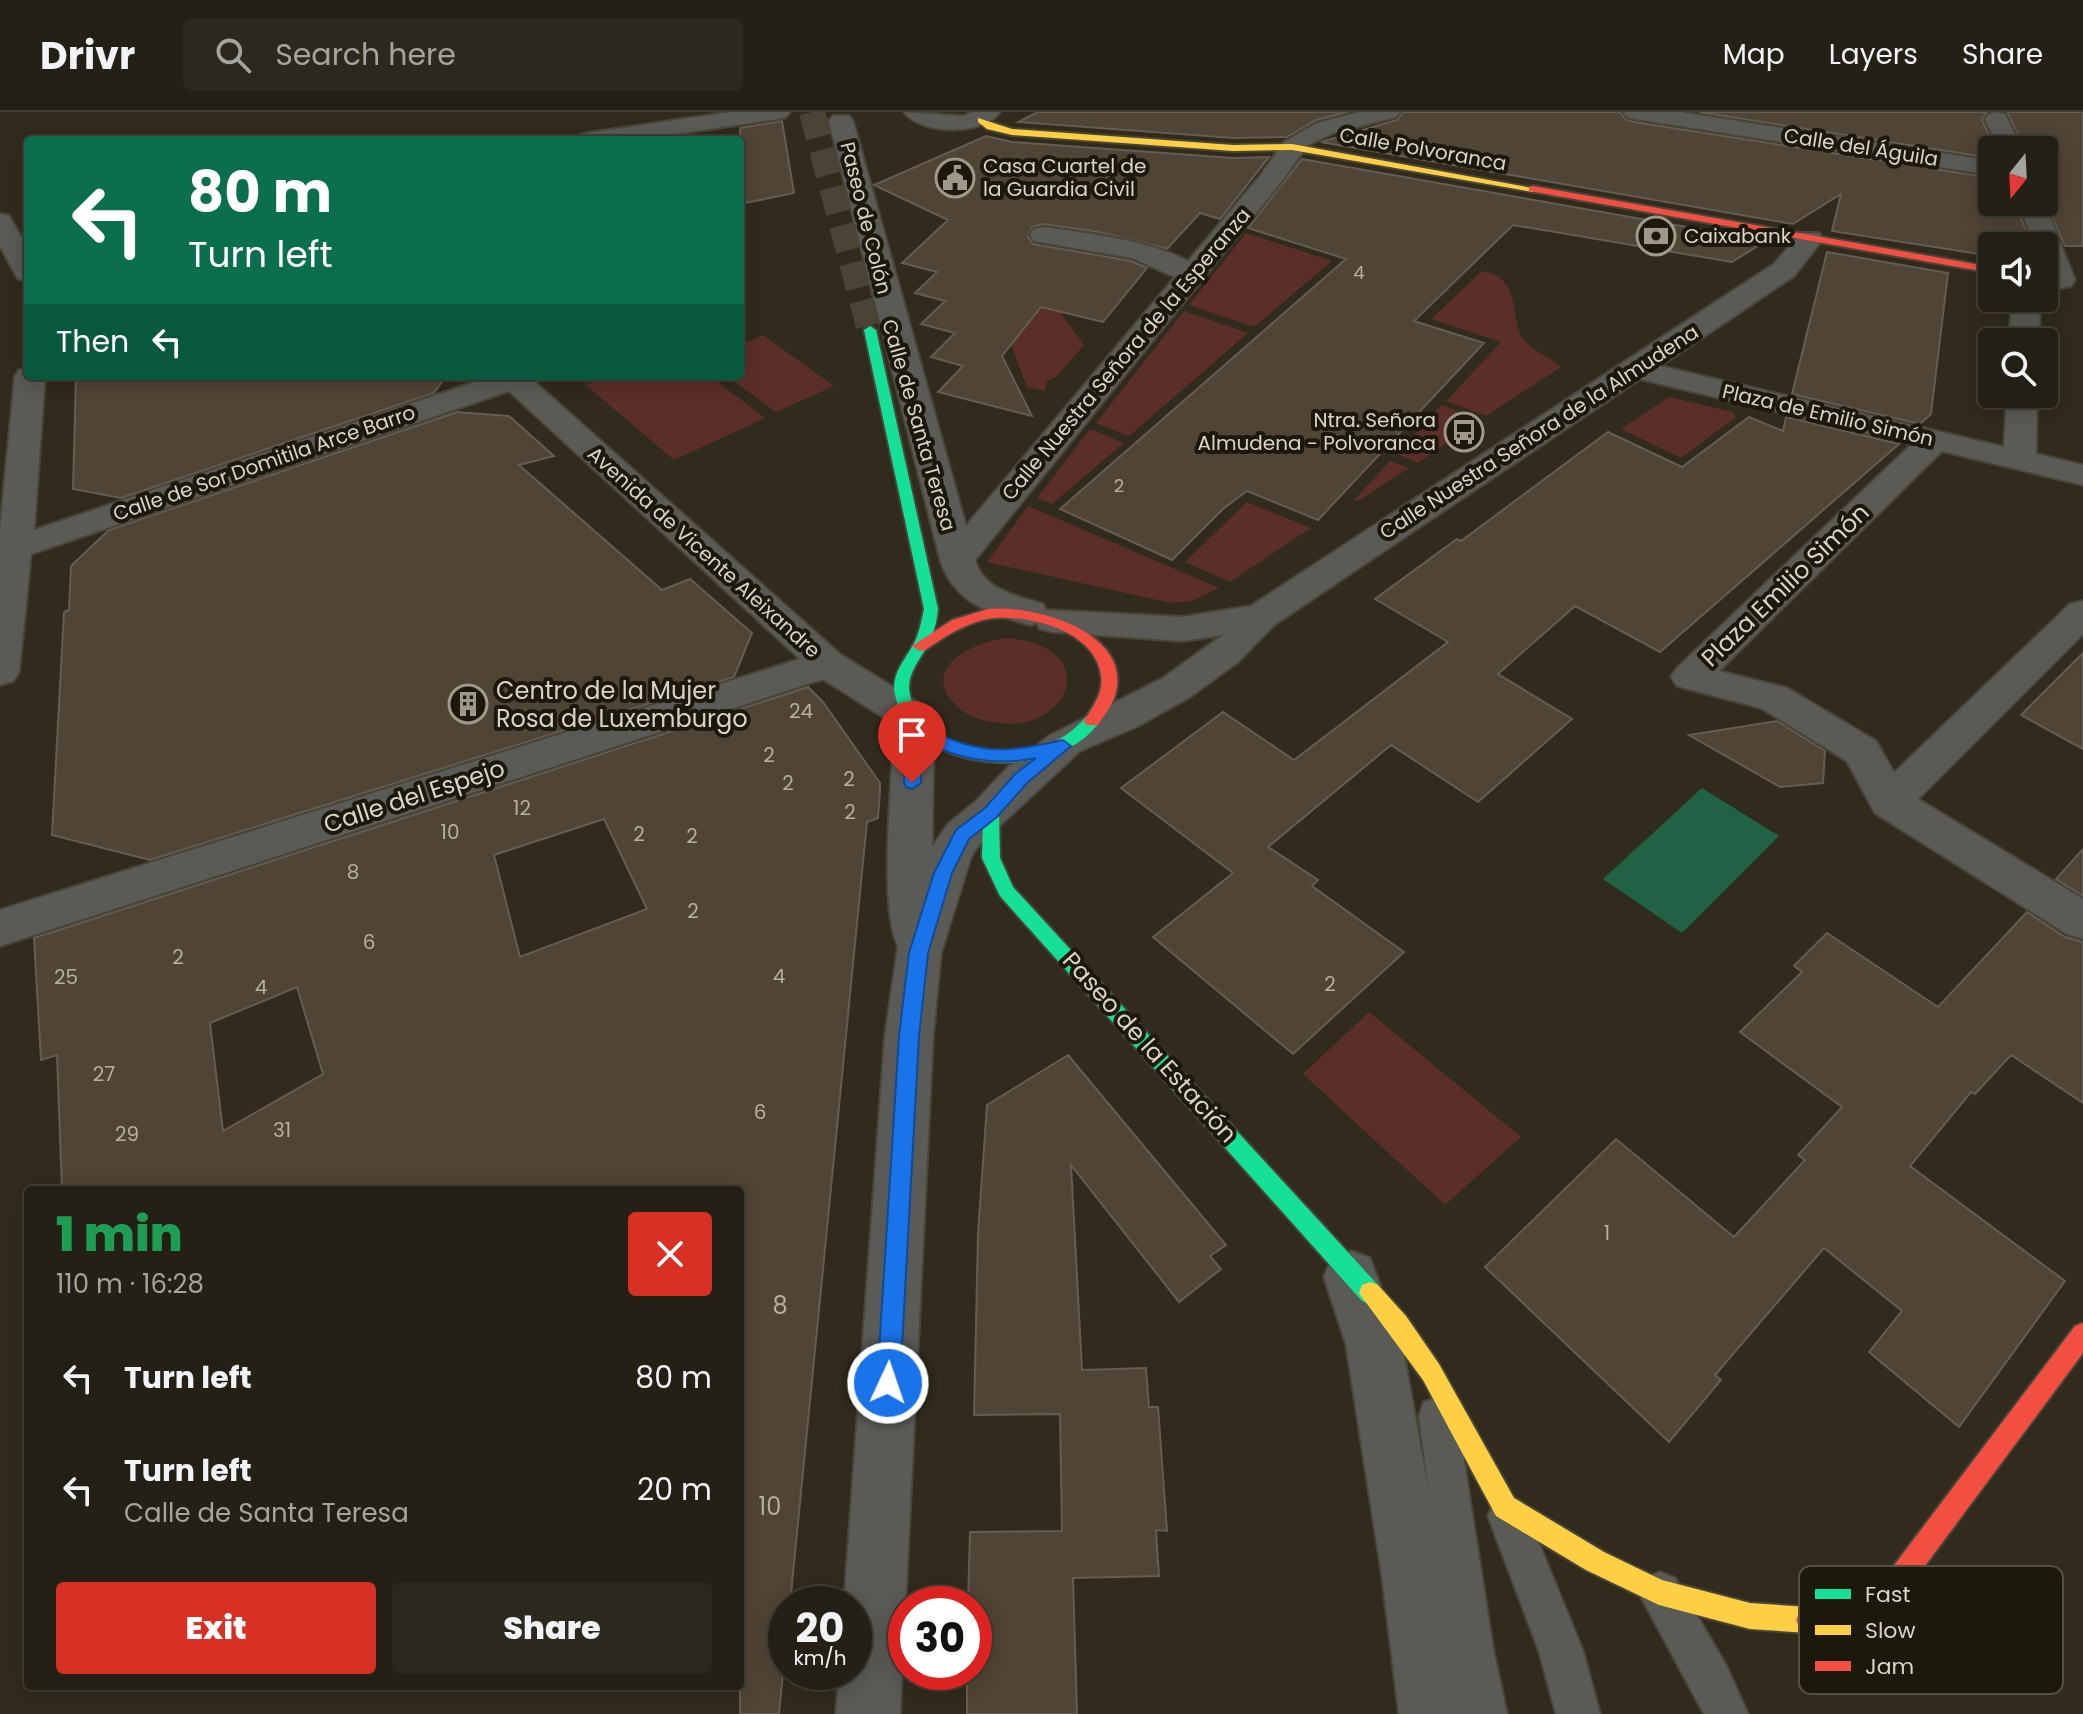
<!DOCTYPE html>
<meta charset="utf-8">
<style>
:root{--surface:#242015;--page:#2c281e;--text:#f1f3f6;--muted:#a3a3a0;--line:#413e34;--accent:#d93025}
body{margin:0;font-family:Poppins,sans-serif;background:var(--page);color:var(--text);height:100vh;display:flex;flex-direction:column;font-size:30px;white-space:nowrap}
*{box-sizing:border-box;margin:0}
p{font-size:26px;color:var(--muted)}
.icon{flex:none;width:44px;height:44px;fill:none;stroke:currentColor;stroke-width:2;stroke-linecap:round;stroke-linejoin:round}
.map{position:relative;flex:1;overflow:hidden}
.sheet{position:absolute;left:24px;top:1074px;width:720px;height:504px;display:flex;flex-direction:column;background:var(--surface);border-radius:8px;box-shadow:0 4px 20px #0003,0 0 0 2px var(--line)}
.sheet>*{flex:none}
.guide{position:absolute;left:24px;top:24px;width:720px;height:244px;border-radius:8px;box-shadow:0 4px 20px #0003,0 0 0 2px var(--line);background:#0b6e4f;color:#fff;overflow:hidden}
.needle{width:52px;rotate:198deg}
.tools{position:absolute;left:1978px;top:24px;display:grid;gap:16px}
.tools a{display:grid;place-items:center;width:80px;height:80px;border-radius:8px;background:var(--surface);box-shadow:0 4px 20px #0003,0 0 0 2px var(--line);font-size:40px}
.speed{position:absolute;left:768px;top:1474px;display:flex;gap:16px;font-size:40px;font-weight:700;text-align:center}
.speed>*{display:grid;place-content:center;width:104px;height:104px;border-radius:50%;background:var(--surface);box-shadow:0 4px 20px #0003,0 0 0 2px var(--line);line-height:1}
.speed small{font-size:20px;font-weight:400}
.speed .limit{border:12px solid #d22;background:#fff;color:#111}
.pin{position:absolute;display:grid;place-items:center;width:68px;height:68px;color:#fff;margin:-82px -34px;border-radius:50% 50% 50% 0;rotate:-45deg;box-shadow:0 0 8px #0007}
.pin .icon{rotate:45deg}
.me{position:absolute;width:88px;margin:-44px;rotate:3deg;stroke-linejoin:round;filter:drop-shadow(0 0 6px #0008)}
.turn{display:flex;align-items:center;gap:28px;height:168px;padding:0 32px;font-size:36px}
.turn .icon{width:104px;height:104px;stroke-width:2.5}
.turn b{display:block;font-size:56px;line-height:68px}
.then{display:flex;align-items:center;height:76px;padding:0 32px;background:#0003;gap:16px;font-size:30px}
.round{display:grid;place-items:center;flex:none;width:84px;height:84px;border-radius:8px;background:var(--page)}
.overview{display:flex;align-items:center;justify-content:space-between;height:136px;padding:0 32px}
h1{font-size:48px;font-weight:800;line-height:60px;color:#1e9e55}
.button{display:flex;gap:16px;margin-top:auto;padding:16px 32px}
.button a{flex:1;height:92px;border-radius:8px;background:var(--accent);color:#fff;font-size:32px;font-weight:800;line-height:92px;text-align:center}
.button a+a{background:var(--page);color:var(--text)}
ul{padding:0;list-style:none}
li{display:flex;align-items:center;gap:24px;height:112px;padding:0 32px}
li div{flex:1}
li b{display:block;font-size:30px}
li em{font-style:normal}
header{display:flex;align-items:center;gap:48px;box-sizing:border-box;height:112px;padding:0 40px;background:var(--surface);border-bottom:2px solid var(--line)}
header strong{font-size:38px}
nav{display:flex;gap:44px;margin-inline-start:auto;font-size:28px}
.search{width:560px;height:72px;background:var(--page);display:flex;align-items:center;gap:20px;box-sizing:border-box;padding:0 28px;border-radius:8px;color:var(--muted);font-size:30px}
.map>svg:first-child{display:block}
.green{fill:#5c2e2a}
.water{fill:#216246}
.building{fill:#504436;stroke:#645d52;stroke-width:2;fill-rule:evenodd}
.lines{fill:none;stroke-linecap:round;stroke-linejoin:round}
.secondary-tunnel{stroke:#494435;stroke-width:26;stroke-dasharray:26 13;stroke-linecap:butt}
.lane-casing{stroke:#494539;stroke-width:4}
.street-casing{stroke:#494539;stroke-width:4}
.fast-casing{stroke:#494539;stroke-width:4}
.slow-casing{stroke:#494539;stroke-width:4}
.jam-casing{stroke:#494539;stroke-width:4}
.lane{fill:#5a5b56;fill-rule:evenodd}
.street{fill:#5a5b56;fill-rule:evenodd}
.fast{fill:#16e098;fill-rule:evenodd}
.slow{fill:#ffcf43;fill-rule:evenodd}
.jam{fill:#f24e42;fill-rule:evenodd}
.route{fill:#1a73e8;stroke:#114b97;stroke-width:2}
.labels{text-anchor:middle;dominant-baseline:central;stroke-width:8;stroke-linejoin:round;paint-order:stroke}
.far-number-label{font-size:18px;fill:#b7b0a0}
.far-street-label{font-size:20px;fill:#d9d4c4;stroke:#1c180c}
.far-poi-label{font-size:20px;fill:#d9d4c4;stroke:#1c180c;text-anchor:start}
.number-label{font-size:20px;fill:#b7b0a0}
.street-label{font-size:24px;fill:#d9d4c4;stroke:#1c180c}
.poi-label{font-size:24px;fill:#d9d4c4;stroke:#1c180c;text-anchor:start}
.near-number-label{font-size:24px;fill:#b7b0a0}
.key{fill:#1c180c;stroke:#555043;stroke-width:2}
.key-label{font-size:22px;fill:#d9d4c4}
</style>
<header>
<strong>Drivr</strong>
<div class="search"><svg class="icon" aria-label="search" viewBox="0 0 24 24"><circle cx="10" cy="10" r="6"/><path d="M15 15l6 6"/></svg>Search here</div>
<nav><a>Map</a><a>Layers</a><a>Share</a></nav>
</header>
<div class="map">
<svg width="2083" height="1602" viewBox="0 0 2083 1602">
<rect width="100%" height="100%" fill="#302b1c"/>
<path class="green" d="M1246 121 1332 149 1254 215 1189 193Z
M1482 159C1524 165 1508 209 1525 229 1534 240 1551 245 1561 255L1486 304 1446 289 1501 230 1431 207Z
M986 166 1056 194 1084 233 1056 265 1047 269 1045 279 1027 275Z
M1184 199 1248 221 1129 324 1096 311Z
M763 223 834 274 776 300 727 264H740V233Z
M608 264H710L765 306 674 348 586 273Z
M1669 285 1732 300 1736 305 1681 346 1621 317Z
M1441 293 1481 308 1476 311 1468 308 1448 321 1455 325 1418 351 1397 342Z
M1090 317 1124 331 1052 392 1037 386Z
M1390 349 1409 356 1358 389 1354 388Z
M1247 390 1311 416 1230 470 1185 450Z
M1028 394 1219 476 1192 489 1171 491 987 450Z
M1007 526C1107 535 1068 625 993 610 981 608 969 605 960 597 915 558 971 530 1007 526Z
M1369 900 1521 1025 1445 1093 1303 962Z"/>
<path class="water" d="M1702 676 1779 724 1682 821 1603 767Z"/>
<path class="building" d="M1038 0H1348L1316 8 1287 25 1233 26 1018 10Z
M1403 0H1620L1625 7 1634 10 1992 66V90H2015L2032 134H1992V144L1832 119 1841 82 1793 112 1321 30 1397 8Z
M1699 0H1987L1982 8 1996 38H1992V46Z
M2007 0H2083V134H2065L2044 87V38H2026Z
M782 9 794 81 740 92V16Z
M986 24 1012 30 1233 46 1269 45 1220 107 1200 101 1167 137 1099 120 1043 112 1032 115 1028 125 1033 132 1131 149 1147 156 1103 210 1041 195 1002 244 1032 304 938 280 963 254 931 245 955 221 921 212 945 189 915 181 937 160 902 151 948 108 874 73Z
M1302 47 1766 129 1732 150 1513 113 1414 209 1484 231 1318 408 1247 379 1223 397 1172 448 1060 397 1346 147 1248 116Z
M1827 140 1948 161 1931 302 1920 312 1792 282Z
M76 264H446L434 281 121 386 73 377Z
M457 300 509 304 554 344 519 353 662 478 690 467 752 521 734 565 150 748 52 723 64 500 69 498 71 454 109 418Z
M1749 305 1783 319 1786 305 1899 332 1660 540 1575 494 1498 562 1572 607 1478 690 1391 633 1268 735 1318 768 1312 774 1404 840 1293 942 1153 825 1233 761 1121 676 1223 600 1294 648 1448 530 1375 487 1457 427 1461 429 1608 320 1682 355Z
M2083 541V637L2021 603Z
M808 575 823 590 880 671V679L878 706 867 710 790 1492H786V1529L779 1602H740V1078H62L57 943 41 948 34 826ZM604 707 647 797 520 845 494 743ZM297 875 323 962 223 1019 210 911Z
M1777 609 1825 639 1823 671 1780 675 1689 623Z
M2083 737V784L2056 767Z
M2027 800 2065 825 2083 830V991L2011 943 1975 982 1971 980 1910 1054 2065 1169 1959 1315 1869 1240 1902 1199 1824 1136 1715 1263 1721 1268 1669 1330 1485 1155 1616 1027 1734 1125 1805 1048 1798 1043 1842 995 1740 920 1802 860 1794 854 1827 821 1938 895Z
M1068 943 1226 1133 1210 1144 1221 1157 1179 1190 1071 1053 1082 1258 1146 1256 1149 1295H1158L1167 1419 1156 1418 1159 1464 1073 1466 1077 1602H967V1560H974V1492H968L970 1420 1062 1419 1060 1302 974 1303 978 1121 987 993Z"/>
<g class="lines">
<path class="secondary-tunnel" d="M812 0 870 218"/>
<defs>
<path id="lane" d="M1438 1285 1452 1290 1457 1304 1493 1536 1507 1602H1463L1449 1536 1419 1304 1424 1290Z
M1508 1384 1522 1390 1583 1539 1600 1602H1556L1539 1539 1488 1404 1494 1390Z
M1660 1460 1675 1466 1726 1553 1748 1602H1704L1639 1481 1645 1466Z"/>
<path id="street" d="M731 0H790L786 5 778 7 636 28H576L580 23 588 21Z
M904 0 963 4 973 0H1000C982 24 922 23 904 0Z
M1360 0H1400L1396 5 1333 21 1308 33 1278 74 975 448C983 478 1017 484 1043 492L1046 498 1183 505 1251 494 1774 152 1801 121H1819L1823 127 1794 164 1660 254 2004 335 2007 282H2037L2036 342 2083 353V373L1942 339 1719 559 1787 576 1876 629 1894 661 2070 492 2083 489V522L1918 687 2083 787V827L2067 822 1875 701 1847 649 1761 596 1677 574 1671 565 1677 556 1912 332 1640 267 1274 513 1238 550 1190 585 1138 614 1080 639 978 734 971 745 941 841 933 924 900 1602H836L839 1560H854V1492H844L885 924 898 834C878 795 893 661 894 612L823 567 0 834V798L800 547 509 279 31 442 19 560 13 569 0 573V417L15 264 19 258 28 256V264H45L34 418 493 264H528L841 543 921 592 934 610 932 735 948 712 976 689 1007 656 1049 624 1163 566 1223 523 1183 529 1053 520 1040 517 1037 511 1030 513C990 502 953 490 940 447L829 9 833 4H849L853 9 966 414 1175 165 1132 146 1034 129 1030 123 1034 117 1043 115C1092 122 1144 127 1188 149L1260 64 1284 30 1317 11Z
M1623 0H1680L1992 49V63L1635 7 1627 5Z
M1997 0 2005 2 2023 38H1999L1985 7 1989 2Z
M2018 90H2044L2075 168 2071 174 2061 176 2051 174C2043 161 2044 149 2044 134H2035Z
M0 102 9 104 28 137V169L18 167 0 134Z
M2012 186H2040L2039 230H2009Z
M1351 1139 1370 1146 1402 1232 1444 1464 1463 1602H1399L1382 1464 1346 1232 1324 1165 1332 1146Z"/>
<path id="fast" d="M870 214 876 218 938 497C937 507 935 517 931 527 923 545 905 561 910 583 922 637 1002 648 1046 633 1062 628 1075 617 1086 605H1098L1100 609C1059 672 912 663 895 583 890 561 908 545 916 527 920 517 922 507 924 497L864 218Z
M991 694 999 700 1000 746 1013 775 1378 1173 1381 1181 1378 1189 1370 1192 1362 1189 1000 784 982 746 983 700Z"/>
<path id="slow" d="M978 6 1012 17 1233 33 1292 32 1538 77 1533 80 1292 38 1233 39 1012 23 987 17 978 10Z
M1370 1170 1378 1173 1406 1204 1439 1252 1514 1386 1604 1440 1662 1468 1750 1491 1809 1495 1818 1499 1822 1508 1818 1517 1809 1521 1750 1517 1659 1493 1586 1458 1496 1404 1423 1268 1359 1181 1362 1173Z"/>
<path id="jam" d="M1533 74 1992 155V161L1529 79V75Z
M988 497C1034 492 1138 521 1114 587 1110 596 1103 605 1098 613H1086L1084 609C1092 595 1104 581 1101 563 1094 517 1025 501 987 507 964 512 944 525 925 538L920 539 912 534 952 508Z
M2083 1211V1241L1904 1482C1878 1503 1835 1531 1800 1517L1796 1508 1800 1499 1850 1489 1886 1464 2075 1214Z"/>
</defs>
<use href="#lane" class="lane-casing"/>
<use href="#street" class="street-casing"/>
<use href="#fast" class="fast-casing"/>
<use href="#slow" class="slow-casing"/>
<use href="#jam" class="jam-casing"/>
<use href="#lane" class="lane"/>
<use href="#street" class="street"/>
<use href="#fast" class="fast"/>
<use href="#slow" class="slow"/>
<use href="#jam" class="jam"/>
</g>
<path class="route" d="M914 605C926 609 934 620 945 625 989 644 1019 638 1063 628L1071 634 1027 671 997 705 969 727 952 761 928 841 919 924 900 1271 896 1279 888 1283 880 1279 877 1271 899 924 909 841 934 761 956 718 985 696 1015 662 1036 646C1001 654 950 648 922 625L921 671 912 677 906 675 904 671 906 610Z"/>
<defs>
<symbol id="civic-ring" viewBox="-11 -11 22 22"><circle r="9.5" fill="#1c180c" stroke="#9e9989" stroke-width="1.5"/><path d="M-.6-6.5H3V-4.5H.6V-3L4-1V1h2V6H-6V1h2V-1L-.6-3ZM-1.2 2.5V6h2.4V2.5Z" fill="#9e9989"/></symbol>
<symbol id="bank-ring" viewBox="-11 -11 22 22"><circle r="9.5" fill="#1c180c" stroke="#9e9989" stroke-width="1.5"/><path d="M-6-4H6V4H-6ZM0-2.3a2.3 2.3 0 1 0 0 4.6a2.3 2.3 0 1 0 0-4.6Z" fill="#9e9989"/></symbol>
<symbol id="bus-ring" viewBox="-11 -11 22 22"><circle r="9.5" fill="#1c180c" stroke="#9e9989" stroke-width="1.5"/><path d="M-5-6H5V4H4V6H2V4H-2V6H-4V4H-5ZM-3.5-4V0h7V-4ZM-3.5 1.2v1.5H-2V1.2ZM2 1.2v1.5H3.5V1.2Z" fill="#9e9989"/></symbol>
<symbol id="building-ring" viewBox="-11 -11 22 22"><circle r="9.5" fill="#1c180c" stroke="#9e9989" stroke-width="1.5"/><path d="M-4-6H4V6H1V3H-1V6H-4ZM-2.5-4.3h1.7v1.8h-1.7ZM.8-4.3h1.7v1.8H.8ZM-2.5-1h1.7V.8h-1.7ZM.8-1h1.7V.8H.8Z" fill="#9e9989"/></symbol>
</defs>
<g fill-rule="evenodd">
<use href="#civic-ring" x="933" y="44" width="44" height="44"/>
<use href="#bank-ring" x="1634" y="102" width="44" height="44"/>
<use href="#bus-ring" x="1442" y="298" width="44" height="44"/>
<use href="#building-ring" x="446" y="570" width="44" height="44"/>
</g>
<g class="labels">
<g class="far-number-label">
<text x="1359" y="160">4</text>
<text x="1119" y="373">2</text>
</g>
<g class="far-street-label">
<text transform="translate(1861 35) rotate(9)">Calle del Águila</text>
<text transform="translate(1423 37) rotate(10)">Calle Polvoranca</text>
<text transform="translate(866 106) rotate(76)">Paseo de Colón</text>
<text transform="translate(1126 242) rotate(-50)">Calle Nuestra Señora de la Esperanza</text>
<text transform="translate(1828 303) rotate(13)">Plaza de Emilio Simón</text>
<text transform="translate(919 313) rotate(74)">Calle de Santa Teresa</text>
<text transform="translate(1539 320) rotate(-33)">Calle Nuestra Señora de la Almudena</text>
<text transform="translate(264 351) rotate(-19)">Calle de Sor Domitila Arce Barro</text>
<text transform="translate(704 440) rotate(42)">Avenida de Vicente Aleixandre</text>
</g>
<g class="far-poi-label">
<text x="983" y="54">Casa Cuartel de<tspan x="983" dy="23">la Guardia Civil</tspan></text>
<text x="1684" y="124">Caixabank</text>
<text x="1436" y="308" text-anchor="end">Ntra. Señora<tspan x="1436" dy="23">Almudena - Polvoranca</tspan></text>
</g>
<g class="number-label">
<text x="801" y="599">24</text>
<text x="769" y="643">2</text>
<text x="849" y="667">2</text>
<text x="788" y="671">2</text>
<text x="522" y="696">12</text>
<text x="850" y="700">2</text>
<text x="450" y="720">10</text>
<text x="639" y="722">2</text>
<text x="692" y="724">2</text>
<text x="353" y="760">8</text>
<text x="693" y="799">2</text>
<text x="369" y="830">6</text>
<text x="178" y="845">2</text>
<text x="779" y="864">4</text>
<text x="66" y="865">25</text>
<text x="1330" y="872">2</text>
<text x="261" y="875">4</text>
<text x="104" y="962">27</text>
<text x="760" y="1000">6</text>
<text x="282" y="1018">31</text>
<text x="127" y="1022">29</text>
<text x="1607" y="1121">1</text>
</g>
<g class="street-label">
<text transform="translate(1785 473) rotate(-44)">Plaza Emilio Simón</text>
<text transform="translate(414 684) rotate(-18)">Calle del Espejo</text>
<text transform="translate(1150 935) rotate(48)">Paseo de la Estación</text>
</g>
<g class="poi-label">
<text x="496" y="578">Centro de la Mujer<tspan x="496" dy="28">Rosa de Luxemburgo</tspan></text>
</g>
<g class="near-number-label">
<text x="780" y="1193">8</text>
<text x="770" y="1394">10</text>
</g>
</g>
<rect x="1799" y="1454" width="264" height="128" rx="12" class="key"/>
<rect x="1815" y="1477" width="36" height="10" fill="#16e098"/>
<rect x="1815" y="1513" width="36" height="10" fill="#ffcf43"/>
<rect x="1815" y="1549" width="36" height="10" fill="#f24e42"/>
<g class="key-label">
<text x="1865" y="1490">Fast</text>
<text x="1865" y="1526">Slow</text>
<text x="1865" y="1562">Jam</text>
</g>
</svg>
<div class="tools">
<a><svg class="needle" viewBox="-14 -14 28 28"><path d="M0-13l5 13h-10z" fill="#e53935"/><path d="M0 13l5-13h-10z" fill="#a3a3a0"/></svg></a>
<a><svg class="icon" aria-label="sound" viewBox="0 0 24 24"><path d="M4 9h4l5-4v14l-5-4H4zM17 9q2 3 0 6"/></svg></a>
<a><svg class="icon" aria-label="search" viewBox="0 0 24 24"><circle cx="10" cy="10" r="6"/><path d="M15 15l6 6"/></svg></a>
</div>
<div class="speed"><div>20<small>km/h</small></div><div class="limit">30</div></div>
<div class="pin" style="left:912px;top:671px;background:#d93025"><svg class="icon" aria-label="arrive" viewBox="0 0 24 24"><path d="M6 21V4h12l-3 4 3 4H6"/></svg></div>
<svg class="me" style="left:888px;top:1271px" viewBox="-20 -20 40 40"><circle r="17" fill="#1a73e8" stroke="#fff" stroke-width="3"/><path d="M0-11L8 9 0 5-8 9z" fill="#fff"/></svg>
<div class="guide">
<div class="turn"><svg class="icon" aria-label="left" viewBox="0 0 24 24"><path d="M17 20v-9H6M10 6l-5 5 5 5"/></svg><div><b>80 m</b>Turn left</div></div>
<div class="then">Then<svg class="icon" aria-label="left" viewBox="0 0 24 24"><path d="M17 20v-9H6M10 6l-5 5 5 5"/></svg></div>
</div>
<section class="sheet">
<div class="overview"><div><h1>1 min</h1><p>110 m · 16:28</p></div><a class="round" style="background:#d93025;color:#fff"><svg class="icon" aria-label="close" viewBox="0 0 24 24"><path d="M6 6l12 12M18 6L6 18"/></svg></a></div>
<ul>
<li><svg class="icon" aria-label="left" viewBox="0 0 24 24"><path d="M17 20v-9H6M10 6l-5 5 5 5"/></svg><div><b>Turn left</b></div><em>80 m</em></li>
<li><svg class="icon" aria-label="left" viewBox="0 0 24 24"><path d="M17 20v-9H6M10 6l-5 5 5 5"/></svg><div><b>Turn left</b><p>Calle de Santa Teresa</p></div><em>20 m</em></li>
</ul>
<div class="button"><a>Exit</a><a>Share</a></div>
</section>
</div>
